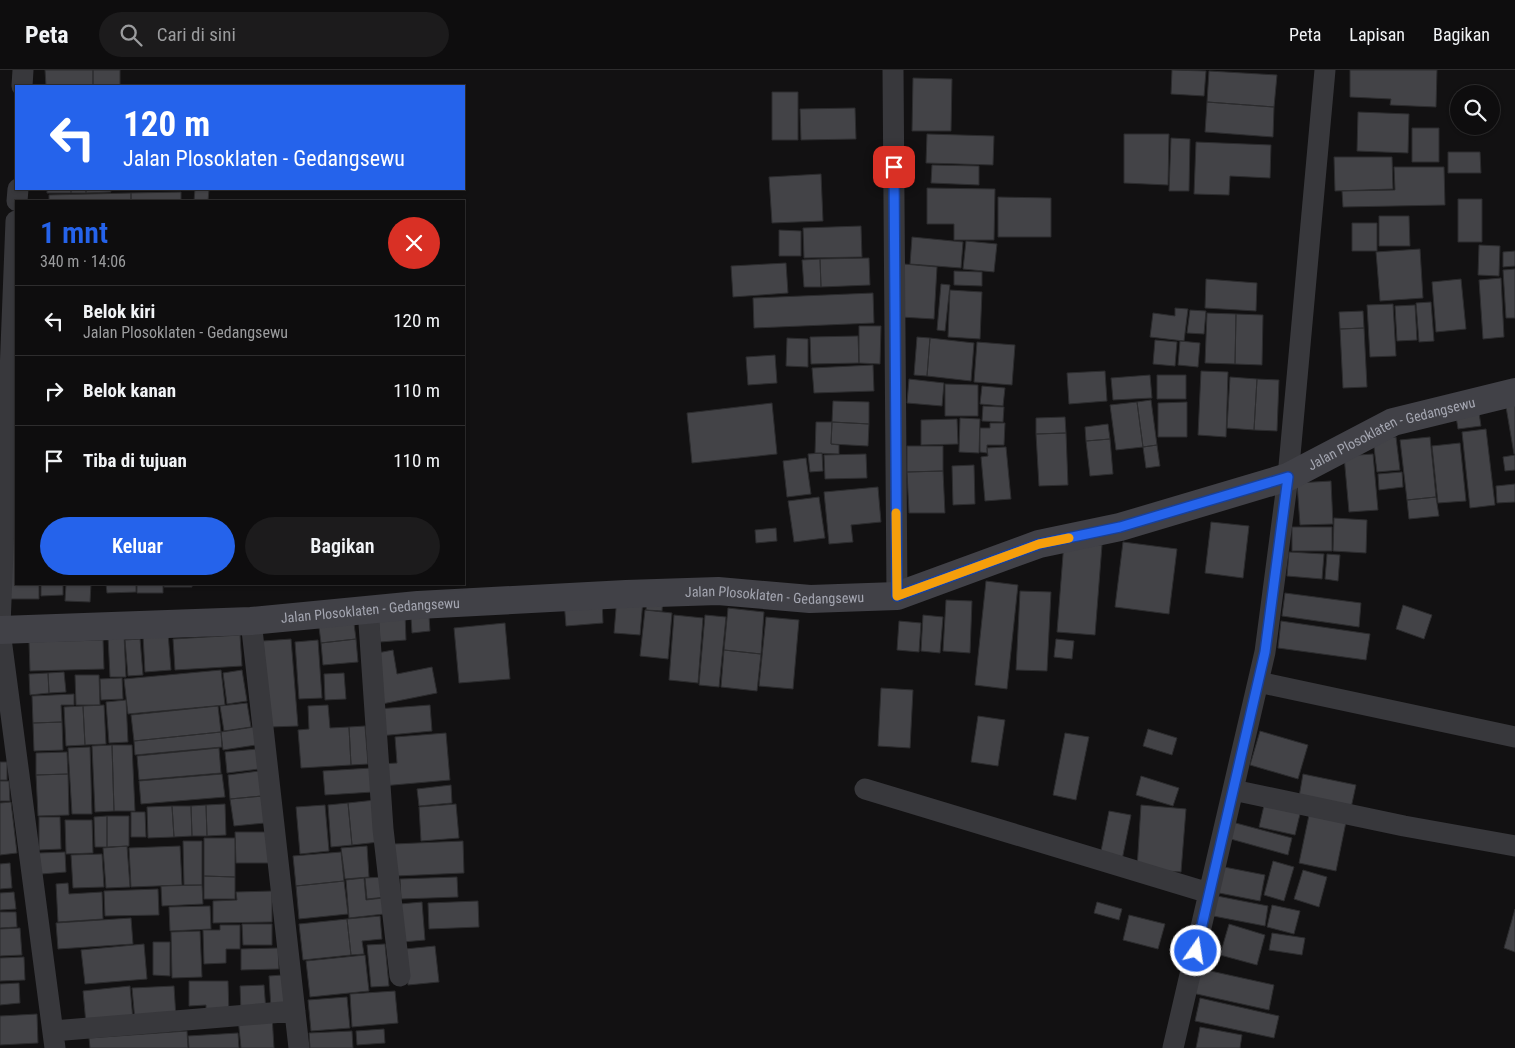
<!DOCTYPE html>
<html lang="id">
<meta charset="utf-8">
<style>
:root{--surface:#0e0d0e;--page:#1c1b1c;--text:#f1f3f6;--muted:#9b9c9e;--line:#2e2d2e;--accent:#2563eb}
body{margin:0;font-family:"Roboto Condensed",sans-serif;background:var(--page);color:var(--text);height:100vh;display:flex;flex-direction:column;font-size:19px;white-space:nowrap}
*{box-sizing:border-box;margin:0}
p{font-size:16px;color:var(--muted)}
.icon{flex:none;width:28px;height:28px;fill:none;stroke:currentColor;stroke-width:2;stroke-linecap:round;stroke-linejoin:round}
.map{position:relative;flex:1;overflow:hidden}
.panel{position:absolute;left:15px;top:130px;width:450px;height:385px;display:flex;flex-direction:column;background:var(--surface);border-radius:0px;box-shadow:0 1px 4px #0004,0 0 0 1px var(--line)}
.panel>*{flex:none}
.hud{position:absolute;left:15px;top:15px;width:450px;height:105px;border-radius:0px;box-shadow:0 1px 4px #0004,0 0 0 1px var(--line);background:#2563eb;color:#fff;overflow:hidden}
.buttons{position:absolute;left:1450px;top:15px;display:grid;gap:10px}
.buttons a{display:grid;place-items:center;width:50px;height:50px;border-radius:50%;background:var(--surface);box-shadow:0 1px 4px #0004,0 0 0 1px var(--line);font-size:25px}
.pin{position:absolute;display:grid;place-items:center;width:42px;height:42px;color:#fff;margin:-21px;border-radius:10px;box-shadow:0 2px 8px #0006}
.me{position:absolute;width:55px;margin:-28px;rotate:13deg;stroke-linejoin:round;filter:drop-shadow(0 0 4px #0008)}
.turn{display:flex;align-items:center;gap:18px;height:105px;padding:0 25px;font-size:22px}
.turn .icon{width:65px;height:65px;stroke-width:2.5}
.turn b{display:block;font-size:35px;line-height:42px}
.round{display:grid;place-items:center;flex:none;width:52px;height:52px;border-radius:26px;background:var(--page)}
.summary{display:flex;align-items:center;justify-content:space-between;height:85px;padding:0 25px}
h1{font-size:30px;font-weight:600;line-height:38px;color:var(--accent)}
.cta{display:flex;gap:10px;margin-top:auto;padding:10px 25px}
.cta a{flex:1;height:58px;border-radius:30px;background:var(--accent);color:#fff;font-size:20px;font-weight:600;line-height:58px;text-align:center}
.cta a+a{background:var(--page);color:var(--text)}
ul{padding:0;list-style:none}
li{display:flex;align-items:center;gap:15px;height:70px;padding:0 25px;border-top:1px solid var(--line)}
li div{flex:1}
li b{display:block;font-size:19px}
li em{font-style:normal}
header{display:flex;align-items:center;gap:30px;box-sizing:border-box;height:70px;padding:0 25px;background:var(--surface);border-bottom:1px solid var(--line)}
header strong{font-size:24px}
nav{display:flex;gap:28px;margin-inline-start:auto;font-size:18px}
.search{width:350px;height:45px;background:var(--page);display:flex;align-items:center;gap:12px;box-sizing:border-box;padding:0 18px;border-radius:28px;color:var(--muted);font-size:19px}
.map>svg:first-child{display:block}
.building{fill:#434347;stroke:#2c2c2e}
.lines{fill:none;stroke-linecap:round;stroke-linejoin:round}
.minor{stroke:#38383c;stroke-width:21}
.secondary{stroke:#414147;stroke-width:28}
.route-casing{stroke:#184099;stroke-width:12}
.route{stroke:#2563eb;stroke-width:9}
.slow{stroke:#f59e0b;stroke-width:9}
.labels{text-anchor:middle;dominant-baseline:central;stroke-width:5;stroke-linejoin:round;paint-order:stroke}
.street-label{font-size:14px;fill:#a4a6b1;stroke:#0d0c0d}
</style>
<header>
<strong>Peta</strong>
<div class="search"><svg class="icon" aria-label="search" viewBox="0 0 24 24"><circle cx="10" cy="10" r="6"/><path d="M15 15l6 6"/></svg>Cari di sini</div>
<nav><a>Peta</a><a>Lapisan</a><a>Bagikan</a></nav>
</header>
<div class="map">
<svg width="1515" height="978" viewBox="0 0 1515 978">
<rect width="100%" height="100%" fill="#121112"/>
<path class="building" d="M45 0H93V16H46Z
M93 0H120V16H93Z
M1172 0 1206 1 1204 26 1171 24Z
M1350 0H1437L1436 37 1390 35 1391 29 1350 27Z
M1209 1 1277 5 1274 37 1207 32Z
M913 8 952 9 951 61H912Z
M772 22H798V70H772Z
M1207 32 1274 37 1273 67 1205 62Z
M855 38 856 69 801 70 800 39Z
M1358 42 1409 44 1408 83 1357 81Z
M1412 58H1439V92H1412Z
M927 64 994 66 993 95 926 93Z
M1124 64H1169L1168 115 1124 113Z
M1171 68 1190 69 1189 121H1169Z
M1196 72 1271 75 1270 108 1230 106 1229 125 1194 124Z
M1448 82H1480L1481 103H1448Z
M1334 87H1392L1393 119 1335 121Z
M932 95 979 96V115L931 113Z
M1394 97H1444L1445 135 1343 137 1342 121 1395 120Z
M821 104 823 151 772 153 769 107Z
M927 118 995 119 994 170H954V154H927Z
M47 119H71V123H47Z
M71 119H86V123H71Z
M86 119H110L111 122 86 123Z
M195 119H209L208 131H194Z
M181 122V131H131V123Z
M131 123V131H49V125Z
M998 127 1051 128V167H998Z
M1458 129H1482V172H1458Z
M1379 146H1409L1410 176H1379Z
M1352 153H1377V181H1352Z
M861 156 862 187 804 188 803 158Z
M779 160 801 161V186H779Z
M912 167 963 172 961 198 910 194Z
M966 171 997 174 994 202 963 199Z
M1479 175 1500 176 1499 206 1478 205Z
M1420 179 1423 228 1380 231 1376 182Z
M1515 181V196L1503 197V182Z
M869 188 870 215 821 217 820 189Z
M820 189 821 217H804L802 190Z
M786 193 788 223 733 227 731 196Z
M904 194 937 197 934 249 901 247Z
M1515 199V248H1506L1503 200Z
M954 201 982 202V216L954 215Z
M1501 208 1504 267 1483 269 1479 210Z
M1206 209 1257 213 1256 241 1205 238Z
M1461 209 1466 259 1436 262 1432 212Z
M941 214 950 215 945 261 937 260Z
M950 220 982 222 980 269 948 267Z
M873 223 874 253 754 258 753 228Z
M1431 232 1434 271 1419 272 1416 233Z
M1393 234 1396 286 1370 287 1367 235Z
M1415 235 1417 270 1397 271 1395 236Z
M1175 238 1188 239 1184 271 1150 267 1153 243 1175 246Z
M1190 240 1206 241 1204 264 1187 263Z
M1363 241 1364 258 1340 259 1339 242Z
M1207 243 1236 244 1235 294 1205 293Z
M1236 244 1263 245 1262 295 1235 294Z
M859 256H881L880 294 859 293Z
M1364 258 1367 317 1343 318 1340 259Z
M858 266 859 293 811 294 810 267Z
M917 267 930 268 927 306 914 305Z
M787 268 808 269V297L786 296Z
M930 268 974 273 971 311 927 306Z
M1155 270 1177 272 1175 296 1153 294Z
M1180 271 1200 273 1198 297 1178 295Z
M977 272 1015 275 1012 315 974 312Z
M775 285 777 313 748 315 746 287Z
M873 295 874 321 814 323 812 298Z
M1105 301 1107 331 1069 334 1067 303Z
M1201 301 1228 302 1226 367 1198 365Z
M1150 305 1152 328 1113 330 1111 308Z
M1157 305H1186V329H1157Z
M1230 307 1257 309 1254 360 1227 358Z
M909 309 944 313 942 336 907 333Z
M1257 309 1279 310 1277 361 1254 360Z
M945 314 978 315V346H945Z
M982 316 1005 318 1003 336 980 334Z
M1515 329V384H1514L1505 331Z
M1151 330 1157 375 1143 377 1137 332Z
M833 331 869 332V354L832 352Z
M1137 332 1143 377 1116 380 1110 335Z
M1187 332V367H1158V333Z
M772 333 777 384 692 393 687 343Z
M983 336 1004 337 1003 352 982 351Z
M1478 336 1481 356 1458 359 1455 340Z
M1065 347 1066 363 1036 364V348Z
M960 348 980 349 979 383 959 382Z
M957 349 958 374 921 375V350Z
M816 352H832L831 374 839 375V384L815 383Z
M832 352 869 354 868 376 831 374Z
M990 353H1005L1004 375H987V383L980 382V358H990Z
M1108 354 1110 369 1086 371 1085 357Z
M1486 359 1495 435 1470 438 1462 362Z
M1066 363 1068 415 1039 416 1036 364Z
M1396 367 1400 400 1377 402 1373 369Z
M1430 367 1436 427 1407 430 1400 370Z
M1110 369 1113 404 1090 406 1086 371Z
M1460 373 1466 431 1438 433 1432 376Z
M1157 375 1160 396 1146 398 1143 377Z
M907 376H943V401L907 402Z
M1006 377 1011 429 985 431 981 387 988 386 987 378Z
M822 383 823 401 810 402 808 384Z
M866 384 867 408 825 409 824 385Z
M1373 384 1378 440 1349 442 1344 386Z
M1515 385V400L1505 401 1503 387Z
M806 388 811 424 787 427 783 391Z
M974 395 975 434 953 435 952 396Z
M943 401 945 443H909L907 402Z
M1402 402 1403 417 1379 420 1378 404Z
M1331 411 1333 454 1300 455 1297 413Z
M1515 414V432L1497 433 1496 416Z
M878 417 881 452 851 455 853 472 829 474 824 422Z
M819 427 825 468 794 472 788 431Z
M1436 427 1439 446 1409 449 1407 430Z
M1334 448 1367 450 1366 483 1333 481Z
M1211 452 1249 456 1243 508 1205 503Z
M1292 457H1332V481H1292Z
M776 458 777 471 756 473 755 460Z
M16 468V514H39V529H8V469Z
M1064 472 1102 475 1095 565 1057 562Z
M1123 472 1177 479 1169 544 1115 537Z
M1289 482 1324 484 1322 509 1287 506Z
M1327 484 1340 485 1338 511 1325 509Z
M986 511 1018 515 1007 619 975 615Z
M41 514H63V525L41 526Z
M66 514H91L90 532 65 531Z
M106 514H136V522L107 523Z
M137 514H163V523H137Z
M164 514H192V517H164Z
M1020 521 1051 522 1047 601 1016 600Z
M1285 523 1361 533 1359 557 1282 546Z
M648 525 663 527 662 541 646 540Z
M617 527 643 530 640 565 614 563Z
M602 529 603 553 566 556 564 531Z
M946 530 972 531 970 583 943 581Z
M1403 535 1432 545 1424 569 1396 559Z
M728 538 764 542 761 584 724 580Z
M645 540 672 543 668 589 640 586Z
M405 543 406 570 380 572 378 544Z
M674 545 703 548 698 613 669 610Z
M705 545 726 547 719 617 699 615Z
M923 545 943 547 940 583 921 581Z
M353 546 356 569 321 573 318 549Z
M429 546 430 561 412 563 411 547Z
M766 547 799 550 793 619 759 616Z
M899 551 921 553 919 582 897 580Z
M1281 551 1370 564 1366 590 1278 578Z
M505 553 510 609 459 613 454 558Z
M168 563 171 600 145 602 143 565Z
M124 565 126 607H110L108 566Z
M240 565 242 596 175 600 173 569Z
M140 569 143 605 128 606 125 570Z
M291 569 298 656 270 657 263 571Z
M356 569 358 592 323 595 321 573Z
M1056 569 1074 571 1072 589 1054 587Z
M103 570 104 599 30 601 29 572Z
M318 570 322 628 299 629 295 572Z
M393 580 397 604 432 597 437 623 382 634 372 584Z
M724 580 761 584 757 621 721 617Z
M221 600 225 635 128 644 124 609Z
M242 600 247 631 227 634 223 603Z
M64 602 66 622 49 623 48 603Z
M48 603 49 623 30 625 29 604Z
M344 603 346 629 325 630 324 604Z
M75 605H99L100 635H76Z
M122 608 123 629 101 630 100 609Z
M881 618 913 620 910 678 878 676Z
M74 624V635H61L62 652 33 653 32 626Z
M126 630 128 672 109 673 106 632Z
M247 633 251 657 224 661 220 636Z
M104 635 106 674 85 675 83 636Z
M328 635 330 658 349 657 351 695 301 698 298 660 309 659 308 636Z
M430 635 432 661 379 666 377 639Z
M83 636 85 675 66 676 64 637Z
M218 636 221 662 134 671 131 645Z
M978 646 1005 650 998 696 971 692Z
M62 652 63 680 34 681 33 653Z
M365 656 368 694 351 695 349 657Z
M254 657 256 675 223 680 221 662Z
M1148 659 1177 668 1172 685 1143 676Z
M1260 661 1308 675 1298 709 1250 695Z
M221 662 222 677 135 685 134 671Z
M446 663 450 710 382 716 380 694 397 693 395 667Z
M1065 663 1089 667 1076 730 1053 725Z
M112 675H132L135 741H114Z
M112 675 114 741 95 742 92 676Z
M90 677 92 744H72L68 678Z
M219 678 221 703 139 710 137 686Z
M257 679 259 699 227 703 225 682Z
M67 682 68 704 36 705V683Z
M0 692H7V710H0Z
M371 698 373 722 325 725 323 701Z
M259 701 262 726 230 729 228 705Z
M68 704 69 745 38 746 36 705Z
M222 704 225 727 141 734 139 711Z
M1303 704 1356 715 1351 738 1299 727Z
M1141 706 1179 718 1173 736 1136 725Z
M0 711H9L10 731H0Z
M451 715 452 733 419 736 417 719Z
M262 726 265 753 234 756 230 729Z
M375 730 379 772 352 775 348 733Z
M1265 731 1301 740 1295 765 1259 757Z
M11 732 17 783 0 785V733Z
M348 733 352 775 331 777 328 735Z
M225 734 226 765 207 766 206 735Z
M456 734 459 768 421 771 419 737Z
M206 735 207 766H192L191 736Z
M325 735 329 781 300 784 296 737Z
M1141 735 1186 739 1181 802 1137 799Z
M172 736H191L192 766 174 767Z
M172 736 174 767 148 768 147 737Z
M1109 741 1131 745 1122 790 1100 786Z
M131 742H145L146 767H131Z
M1309 745 1346 752 1336 801 1299 793Z
M107 746V777H95L94 747Z
M107 746H129V776L107 777Z
M39 747H60L61 779 39 780Z
M65 750H92L93 783 66 784Z
M1232 752 1292 768 1288 785 1227 768Z
M235 762H268L269 793H236Z
M204 768H235V807L204 806Z
M183 771H202V815H184Z
M463 771 464 803 396 806 394 774Z
M127 776 130 817 106 818 103 778Z
M180 776 182 815 131 817 129 778Z
M367 776 369 807 345 809 341 778Z
M65 782 66 802 41 804 39 783Z
M341 782 344 811 296 816 293 786Z
M102 784 104 817 73 818 71 785Z
M1273 791 1294 797 1284 831 1264 825Z
M10 793 12 818 0 819V794Z
M1219 796 1265 805 1260 831 1214 822Z
M1303 800 1327 807 1319 837 1294 829Z
M204 806 235 807V829H204Z
M384 807 386 827 367 829 365 808Z
M457 807 458 827 401 829 400 809Z
M364 808 366 830 383 828 384 844 349 848 346 810Z
M344 811 348 844 299 849 296 816Z
M68 813 69 824 102 822 103 849 58 852 56 814Z
M202 815 203 834 162 836 161 816Z
M158 819 159 845 105 846 104 821Z
M272 821V852L213 853V831L237 830 236 822Z
M14 822 16 839 0 840V823Z
M1212 825 1268 836 1265 856 1208 845Z
M478 831 479 857 429 859 428 833Z
M422 832 425 870 403 872 400 834Z
M1097 832 1122 839 1119 850 1094 843Z
M1272 835 1300 841 1294 864 1267 857Z
M210 836 211 859 170 861 169 837Z
M1515 839V882L1504 878Z
M0 842H16L17 857 0 858Z
M1129 845 1165 854 1158 879 1123 870Z
M380 846 382 869 362 871 364 884 351 885 347 849Z
M131 848 133 874 58 879 56 853Z
M347 849 351 885 303 890 299 854Z
M242 854H272V875H243Z
M1229 854 1265 865 1257 895 1220 885Z
M220 855H240V879H226V893L204 894 203 860H220Z
M20 858 22 885 0 886V859Z
M200 861 202 907 172 908 171 862Z
M1272 863 1305 868 1302 885 1269 880Z
M153 872H170V906L153 905Z
M144 874 147 909 85 914 81 880Z
M385 874 389 916 371 917 367 875Z
M435 876 439 912 408 915 405 879Z
M278 878 279 899 241 900V879Z
M365 885 369 921 310 927 306 891Z
M24 887 25 910 0 911V888Z
M1197 898 1274 915 1269 940 1192 923Z
M282 905 285 938 271 939 269 906Z
M189 911H228L229 945H206V935L189 936Z
M19 913 20 933 0 935V914Z
M264 915 266 941 241 942 240 916Z
M130 916 133 950 86 954 83 921Z
M174 916 176 948 135 951 132 918Z
M395 921 398 953 352 957 350 924Z
M347 927 350 958 311 961 308 930Z
M1200 928 1279 946 1274 968 1195 951Z
M37 944 38 973 0 975V946Z
M272 945 274 978H241L238 948Z
M1200 957 1242 965 1240 978H1196Z
M384 959 385 973 357 975 356 961Z
M187 961 188 978H90L89 968Z
M352 961 353 978H310L309 963Z
M238 963 239 978H189L188 966Z"/>
<g class="lines">
<path class="minor" d="M893 0 897 526
M22 16 23 0
M17 131 18 119
M368 539 383 759 400 906
M251 551 299 978
M0 556 16 151
M0 561 55 978
M1258 612 1515 667
M865 719 1209 823
M1233 720 1404 756 1515 776
M53 961 295 941
M1173 978 1265 582 1288 407 1325 0"/>
<path class="secondary" id="s1" d="M0 560 251 551 418 535 626 524 718 521 810 529 897 526 1039 474 1120 457 1288 407 1393 352 1515 322"/>
</g>
<g class="lines">
<defs>
<path id="route" d="M894 97 897 526 1039 474 1120 457 1288 407 1265 582 1196 881"/>
</defs>
<use href="#route" class="route-casing"/>
<use href="#route" class="route"/>
<path class="slow" d="M896 443 897 526 1039 474 1069 468"/>
</g>
<g class="labels">
<g class="street-label">
<text stroke="none"><textPath href="#s1" startOffset="1421">Jalan Plosoklaten - Gedangsewu</textPath></text>
<text stroke="none"><textPath href="#s1" startOffset="776">Jalan Plosoklaten - Gedangsewu</textPath></text>
<text stroke="none"><textPath href="#s1" startOffset="371">Jalan Plosoklaten - Gedangsewu</textPath></text>
</g>
</g>
</svg>
<div class="buttons">
<a><svg class="icon" aria-label="search" viewBox="0 0 24 24"><circle cx="10" cy="10" r="6"/><path d="M15 15l6 6"/></svg></a>
</div>
<div class="pin" style="left:894px;top:97px;background:#d93025"><svg class="icon" aria-label="arrive" viewBox="0 0 24 24"><path d="M6 21V4h12l-3 4 3 4H6"/></svg></div>
<svg class="me" style="left:1196px;top:881px" viewBox="-20 -20 40 40"><circle r="17" fill="#2563eb" stroke="#fff" stroke-width="3"/><path d="M0-11L8 9 0 5-8 9z" fill="#fff"/></svg>
<div class="hud">
<div class="turn"><svg class="icon" aria-label="left" viewBox="0 0 24 24"><path d="M17 20v-9H6M10 6l-5 5 5 5"/></svg><div><b>120 m</b>Jalan Plosoklaten - Gedangsewu</div></div>
</div>
<section class="panel">
<div class="summary"><div><h1>1 mnt</h1><p>340 m · 14:06</p></div><a class="round" style="background:#d93025;color:#fff"><svg class="icon" aria-label="close" viewBox="0 0 24 24"><path d="M6 6l12 12M18 6L6 18"/></svg></a></div>
<ul>
<li><svg class="icon" aria-label="left" viewBox="0 0 24 24"><path d="M17 20v-9H6M10 6l-5 5 5 5"/></svg><div><b>Belok kiri</b><p>Jalan Plosoklaten - Gedangsewu</p></div><em>120 m</em></li>
<li><svg class="icon" aria-label="right" viewBox="0 0 24 24"><path d="M7 20v-9h11M14 6l5 5-5 5"/></svg><div><b>Belok kanan</b></div><em>110 m</em></li>
<li><svg class="icon" aria-label="arrive" viewBox="0 0 24 24"><path d="M6 21V4h12l-3 4 3 4H6"/></svg><div><b>Tiba di tujuan</b></div><em>110 m</em></li>
</ul>
<div class="cta"><a>Keluar</a><a>Bagikan</a></div>
</section>
</div>
